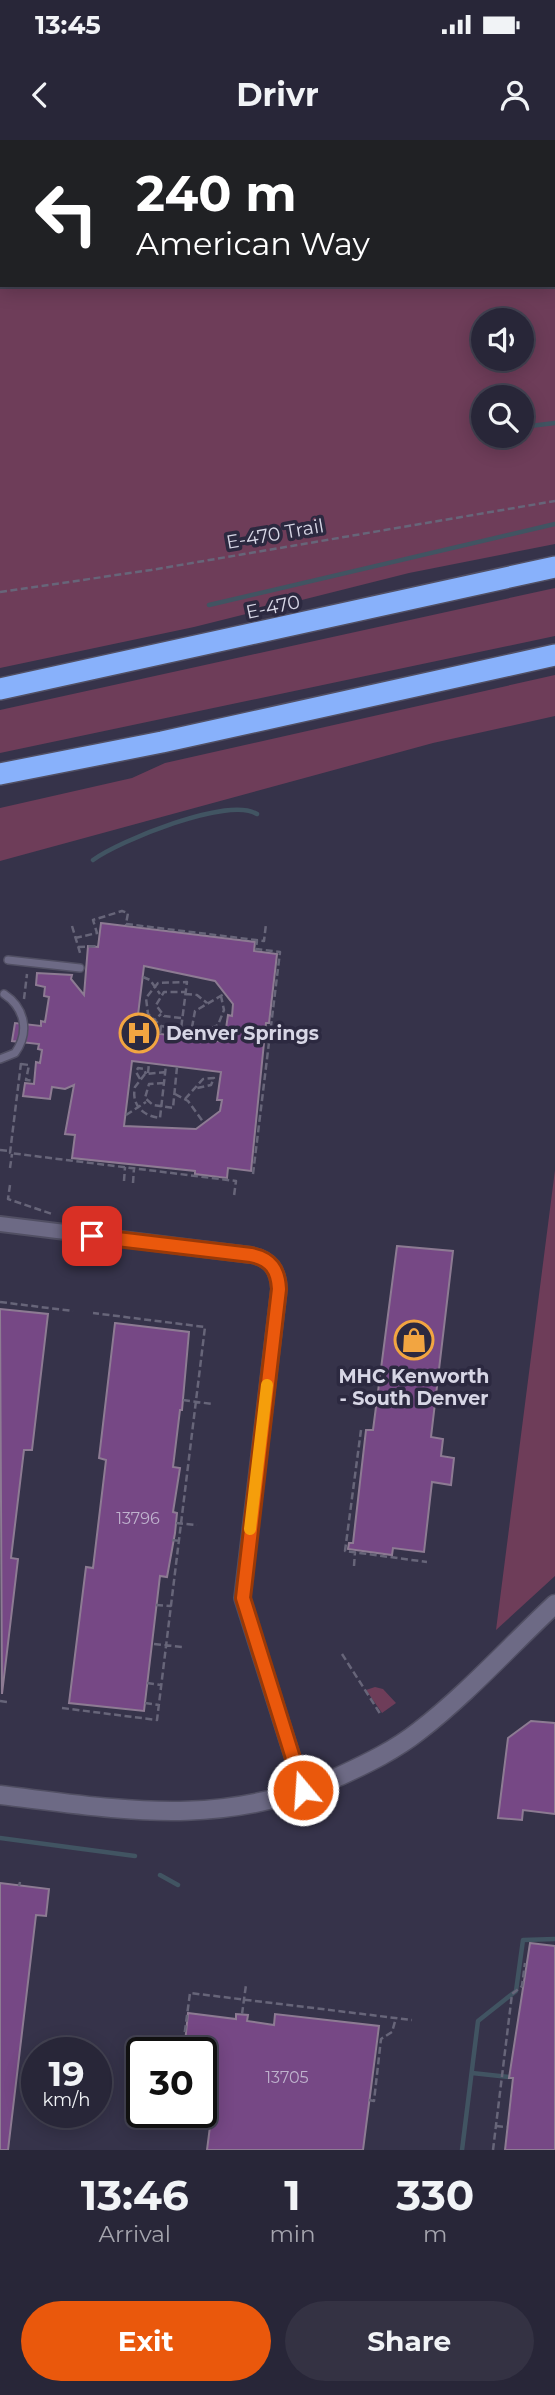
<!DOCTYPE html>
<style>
:root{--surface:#282638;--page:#343243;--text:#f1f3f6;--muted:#a5a5ae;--line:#444353;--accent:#ea580c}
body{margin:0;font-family:Montserrat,sans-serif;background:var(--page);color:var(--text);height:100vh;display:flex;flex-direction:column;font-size:26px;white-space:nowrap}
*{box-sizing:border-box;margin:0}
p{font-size:23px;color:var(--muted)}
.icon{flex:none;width:38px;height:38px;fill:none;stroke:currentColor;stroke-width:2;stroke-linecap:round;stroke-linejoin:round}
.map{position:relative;height:2010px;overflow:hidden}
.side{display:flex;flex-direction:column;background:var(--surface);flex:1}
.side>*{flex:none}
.top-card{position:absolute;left:0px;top:0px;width:556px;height:147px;box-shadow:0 4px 18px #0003,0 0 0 2px var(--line);background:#202124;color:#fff;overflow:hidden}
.controls{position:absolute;left:471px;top:168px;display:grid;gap:14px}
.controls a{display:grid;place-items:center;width:63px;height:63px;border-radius:50%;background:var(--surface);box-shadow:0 4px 18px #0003,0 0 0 2px var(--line);font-size:35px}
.speed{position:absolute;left:21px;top:1897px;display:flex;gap:14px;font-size:35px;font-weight:700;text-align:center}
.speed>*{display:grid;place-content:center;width:91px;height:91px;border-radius:50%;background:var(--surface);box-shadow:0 4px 18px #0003,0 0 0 2px var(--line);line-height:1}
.speed small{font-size:18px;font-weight:400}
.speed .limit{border:4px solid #111;border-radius:10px;background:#fff;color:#111}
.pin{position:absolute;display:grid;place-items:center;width:60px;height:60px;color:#fff;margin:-30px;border-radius:14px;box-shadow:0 4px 10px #0006}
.me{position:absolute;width:77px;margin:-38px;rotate:342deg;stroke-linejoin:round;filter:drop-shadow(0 0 5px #0008)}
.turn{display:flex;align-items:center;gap:24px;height:147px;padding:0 21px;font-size:32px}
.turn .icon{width:91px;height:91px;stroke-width:2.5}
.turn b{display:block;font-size:49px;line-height:60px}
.eta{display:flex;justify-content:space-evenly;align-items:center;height:119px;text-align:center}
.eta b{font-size:42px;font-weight:700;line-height:49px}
.cta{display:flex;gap:14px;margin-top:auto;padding:14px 21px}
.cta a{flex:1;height:80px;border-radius:42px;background:var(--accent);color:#fff;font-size:28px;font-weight:700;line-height:80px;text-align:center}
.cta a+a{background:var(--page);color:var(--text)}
.status{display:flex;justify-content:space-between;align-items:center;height:49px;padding:0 35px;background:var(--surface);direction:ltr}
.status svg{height:19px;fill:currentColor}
header{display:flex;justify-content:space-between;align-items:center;height:91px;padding:0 21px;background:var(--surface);font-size:32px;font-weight:700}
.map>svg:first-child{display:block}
.green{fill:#6e3d59;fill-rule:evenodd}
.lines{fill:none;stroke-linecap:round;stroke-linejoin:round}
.stream{stroke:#415462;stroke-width:4.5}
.building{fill:#764885;stroke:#8d7b93;stroke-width:2;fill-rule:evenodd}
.lane-casing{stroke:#514f63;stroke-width:10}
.street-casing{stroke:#514f63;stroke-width:18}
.secondary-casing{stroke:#514f63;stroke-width:21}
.highway-casing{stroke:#514f63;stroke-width:24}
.path{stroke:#676579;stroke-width:2.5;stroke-dasharray:7 3.5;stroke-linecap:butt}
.lane{stroke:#6d6a85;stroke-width:7}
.street{stroke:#6d6a85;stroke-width:14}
.secondary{stroke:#6d6a85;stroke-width:18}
.highway{stroke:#88b1fb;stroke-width:21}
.route-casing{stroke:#983908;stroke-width:18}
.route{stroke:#ea580c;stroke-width:12}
.slow{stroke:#f59e0b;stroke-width:12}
.labels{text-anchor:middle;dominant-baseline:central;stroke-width:7;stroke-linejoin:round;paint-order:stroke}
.number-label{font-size:16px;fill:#bfb2cd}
.street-label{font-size:19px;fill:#d7d6e5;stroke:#2c2940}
.poi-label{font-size:19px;font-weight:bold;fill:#d7d6e5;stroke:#2c2940;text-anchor:start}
</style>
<div class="status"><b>13:45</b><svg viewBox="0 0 49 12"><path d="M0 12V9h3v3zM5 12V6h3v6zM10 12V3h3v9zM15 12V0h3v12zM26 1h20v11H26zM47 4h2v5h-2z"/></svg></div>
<header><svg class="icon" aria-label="back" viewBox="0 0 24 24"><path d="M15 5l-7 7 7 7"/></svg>Drivr<svg class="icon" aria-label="person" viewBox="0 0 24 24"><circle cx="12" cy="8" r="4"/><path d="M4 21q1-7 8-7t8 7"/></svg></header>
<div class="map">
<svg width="555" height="2010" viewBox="0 0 555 2010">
<rect width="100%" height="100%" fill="#36334a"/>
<path class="green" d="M0 0H555V404L409 433 194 487 0 528ZM2 2H555V145H2ZM483 180H522V219H483ZM522 257V296H483V257Z
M555 448V496L0 613V570Z
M555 535V576L433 603 0 721V668L132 638 165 623Z
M555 1030V1436L496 1490Z
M375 1547 383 1549 396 1563 382 1573 366 1550Z"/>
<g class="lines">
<path class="stream" d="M416 2 418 0
M0 119 2 118
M478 279 483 284
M522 287 555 283
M209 465 555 384
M93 720C119 701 228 656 257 674
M0 1698 135 1716
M160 1735 178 1745
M472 1933 509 1937
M462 2010 478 1881 516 1851 523 1800 555 1799"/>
</g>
<path class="building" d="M101 783 255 802 254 811 277 814 269 883H266L251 1031 228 1028 227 1038 195 1034V1031L72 1018 75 995 65 994 74 945 65 949 52 947 50 959 23 956 25 943 34 944 36 922 40 923 42 910 38 909 39 904 12 901 15 883 41 886V881L45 882 49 857 44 856 45 847 36 845 37 833 72 835 71 839 84 855 88 806 98 807ZM144 826 215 841 233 864 232 876 228 875 224 902 136 891ZM132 921 221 932 217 960H222L220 971 196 989 124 986Z
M397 1106 453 1111 431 1297 443 1299 441 1316 454 1318 451 1345 432 1342 424 1412 393 1408 392 1415 348 1409 349 1403H353L366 1290H373Z
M0 1169 48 1174 32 1310H24L11 1418 18 1419 2 1554Z
M115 1183 189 1192 182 1270H180L173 1327 180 1328 173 1372 177 1373 175 1393 167 1437 160 1436 144 1571 69 1563 86 1427 93 1428 106 1320 99 1318Z
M531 1581 555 1583V1674L523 1670 522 1680 498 1678 508 1598Z
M0 1743 49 1749 46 1776 36 1775 8 2010H0Z
M530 1803 555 1806V2010H505L513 1938H509Z
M188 1873 236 1879V1874L248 1875 247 1881 274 1885 275 1874 379 1886 363 2010H207L213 1963 201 1962V1913H184Z"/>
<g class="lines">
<defs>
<path id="lane" d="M8 820 80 828
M0 919 15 913C30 892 25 868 4 854"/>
<path id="street" d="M0 1084 251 1115C271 1119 278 1130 279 1149L242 1458 303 1650"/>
<path id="secondary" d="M0 1655C124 1670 221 1689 340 1636 368 1623 395 1610 419 1591 467 1554 510 1506 555 1464"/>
<path id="highway" d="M0 549 555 427
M0 634 162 602 555 515"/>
</defs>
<use href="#lane" class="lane-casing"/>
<use href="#street" class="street-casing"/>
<use href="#secondary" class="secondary-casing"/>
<use href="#highway" class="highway-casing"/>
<path class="path" d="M0 452 151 430 555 361
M72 786 81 816
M75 798 97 793 93 780 122 771 128 773 126 784 264 801 266 784
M78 807 98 806
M143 837 150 840 160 854
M185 854 197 855 207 863
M24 859 27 834
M149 875 143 880 147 887 161 874
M181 878 164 876 156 865 164 852H186
M191 891H206L218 885 224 870 221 856
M210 891 218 895V885
M160 894 161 886
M180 897 187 842 158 843 146 858 148 874 161 886 181 889
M190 898 195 871 224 854
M21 923 10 1013 236 1041 234 1056
M21 924 29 925 26 940 34 941
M166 932 145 934 135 947C131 965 143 976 160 978L166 925
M148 933 149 923
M140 939 136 932 138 928 144 929 146 934
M164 943 149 944 145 958 153 965 173 968 177 927
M175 954 188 961 204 983
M185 959 203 939 214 938 211 945 197 948
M126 975 146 962
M0 1010 10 1011
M10 1028 12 1014
M253 1034 280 812 256 809 257 800
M124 1041 125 1027
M133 1043 134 1028
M10 1045 8 1059 52 1074
M0 1162 73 1171
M183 1260 212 1264
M361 1290 345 1411 427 1422
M176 1383 197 1385
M172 1400 180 1401
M354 1426 355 1412
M156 1465 171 1466
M154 1504 182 1507
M342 1514 381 1575
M147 1543 161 1545
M0 1561 7 1562
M145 1563 159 1565
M62 1568 157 1580 205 1187 93 1173
M19 1746 20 1742
M242 1874 246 1845
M182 1913 190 1853 412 1880
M369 1960 374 1961 381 1899 392 1892 396 1878
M496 1986 507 1987
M493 2010 512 1854 522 1846 525 1823"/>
<use href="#lane" class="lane"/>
<use href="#street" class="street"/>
<use href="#secondary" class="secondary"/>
<use href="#highway" class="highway"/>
</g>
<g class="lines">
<defs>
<path id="route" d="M92 1096 251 1115C271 1119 278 1130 279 1149L243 1458 303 1650"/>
</defs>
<use href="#route" class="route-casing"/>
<use href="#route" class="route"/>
<path class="slow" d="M250 1389 267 1245"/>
</g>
<defs>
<symbol id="hospital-ring" viewBox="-11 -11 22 22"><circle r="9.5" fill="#2c2940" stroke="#f2a541" stroke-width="1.5"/><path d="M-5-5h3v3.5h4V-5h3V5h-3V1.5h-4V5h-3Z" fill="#f2a541"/></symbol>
<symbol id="shop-ring" viewBox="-11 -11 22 22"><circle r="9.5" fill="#2c2940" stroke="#f2a541" stroke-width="1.5"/><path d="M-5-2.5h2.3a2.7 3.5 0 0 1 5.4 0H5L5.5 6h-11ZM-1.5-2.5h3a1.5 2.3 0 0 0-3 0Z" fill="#f2a541"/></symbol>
</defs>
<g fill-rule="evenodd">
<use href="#hospital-ring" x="117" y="871" width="44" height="44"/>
<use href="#shop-ring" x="392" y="1178" width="44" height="44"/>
</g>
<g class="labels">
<g class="number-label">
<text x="138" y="1378">13796</text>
<text x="287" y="1937">13705</text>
</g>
<g class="street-label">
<text transform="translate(275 394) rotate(-10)">E-470 Trail</text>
<text transform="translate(273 467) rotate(-12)">E-470</text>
</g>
<g class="poi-label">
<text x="166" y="893">Denver Springs</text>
<text x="414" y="1236" text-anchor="middle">MHC Kenworth<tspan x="414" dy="22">- South Denver</tspan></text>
</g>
</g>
</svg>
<div class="controls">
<a><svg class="icon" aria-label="sound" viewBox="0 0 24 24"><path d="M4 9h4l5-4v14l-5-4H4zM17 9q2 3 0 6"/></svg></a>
<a><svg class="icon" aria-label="search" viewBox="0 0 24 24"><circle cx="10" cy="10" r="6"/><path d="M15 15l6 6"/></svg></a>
</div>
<div class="speed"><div>19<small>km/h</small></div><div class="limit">30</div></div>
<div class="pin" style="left:92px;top:1096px;background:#d93025"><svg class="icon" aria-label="arrive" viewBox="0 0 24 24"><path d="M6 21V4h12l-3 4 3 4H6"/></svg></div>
<svg class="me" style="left:303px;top:1650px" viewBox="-20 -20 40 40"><circle r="17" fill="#ea580c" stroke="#fff" stroke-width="3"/><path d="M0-11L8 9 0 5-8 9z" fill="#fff"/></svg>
<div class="top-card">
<div class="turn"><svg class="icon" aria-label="left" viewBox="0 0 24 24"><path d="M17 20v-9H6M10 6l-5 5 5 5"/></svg><div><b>240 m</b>American Way</div></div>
</div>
</div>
<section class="side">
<div class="eta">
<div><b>13:46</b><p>Arrival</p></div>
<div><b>1</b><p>min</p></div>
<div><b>330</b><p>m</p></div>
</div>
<div class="cta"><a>Exit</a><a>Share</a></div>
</section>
